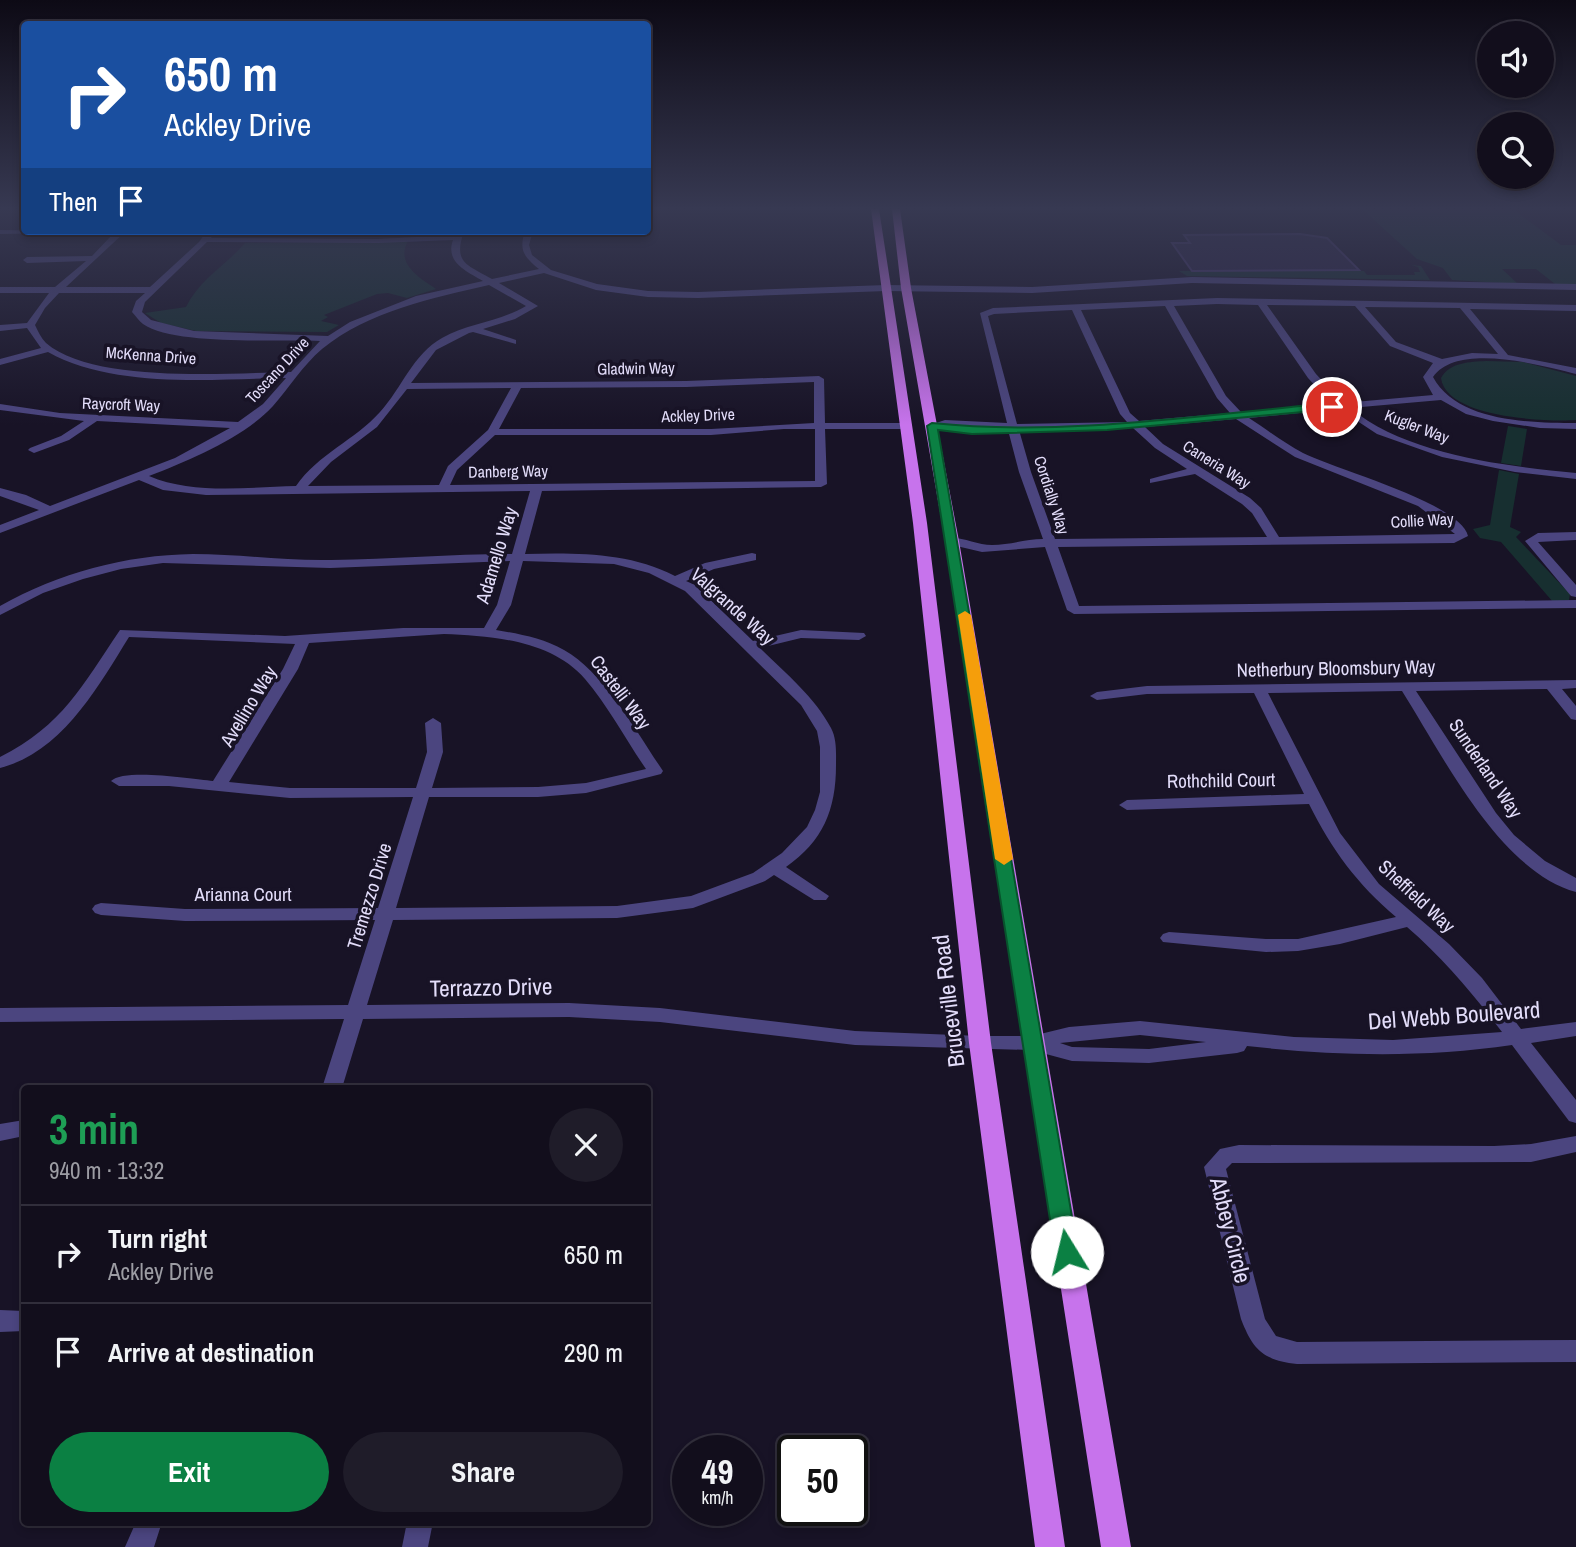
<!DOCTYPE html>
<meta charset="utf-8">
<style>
:root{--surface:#120e1c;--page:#1f1c29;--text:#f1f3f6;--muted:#9c9ca3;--line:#312e3b;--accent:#0b8043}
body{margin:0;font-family:"Archivo Narrow",sans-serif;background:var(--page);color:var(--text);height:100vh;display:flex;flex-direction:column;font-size:26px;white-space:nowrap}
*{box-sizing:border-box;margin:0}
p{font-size:23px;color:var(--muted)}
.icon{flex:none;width:38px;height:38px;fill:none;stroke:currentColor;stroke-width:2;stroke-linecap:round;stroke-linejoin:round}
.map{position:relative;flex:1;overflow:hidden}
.panel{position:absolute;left:21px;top:1085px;width:630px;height:441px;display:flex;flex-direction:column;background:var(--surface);border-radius:7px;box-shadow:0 4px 10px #0003,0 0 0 2px var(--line)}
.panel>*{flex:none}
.top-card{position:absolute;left:21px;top:21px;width:630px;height:214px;border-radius:7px;box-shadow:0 4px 10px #0003,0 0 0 2px var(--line);background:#1a4fa0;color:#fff;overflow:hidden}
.tools{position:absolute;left:1477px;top:21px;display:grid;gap:14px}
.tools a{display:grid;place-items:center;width:77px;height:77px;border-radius:50%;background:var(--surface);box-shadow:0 4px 10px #0003,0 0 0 2px var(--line);font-size:35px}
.speed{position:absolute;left:672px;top:1435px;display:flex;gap:14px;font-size:35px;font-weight:700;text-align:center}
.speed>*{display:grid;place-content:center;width:91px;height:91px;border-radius:50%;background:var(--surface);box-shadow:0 4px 10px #0003,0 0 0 2px var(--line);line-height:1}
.speed small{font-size:18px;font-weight:400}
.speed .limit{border:4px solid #111;border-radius:10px;background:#fff;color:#111}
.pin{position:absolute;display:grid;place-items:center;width:60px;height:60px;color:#fff;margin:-30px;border:4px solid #fff;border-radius:50%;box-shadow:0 2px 7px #0007}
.me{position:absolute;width:77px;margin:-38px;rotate:351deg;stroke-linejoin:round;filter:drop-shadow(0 0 5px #0008)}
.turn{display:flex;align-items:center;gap:24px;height:147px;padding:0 28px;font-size:32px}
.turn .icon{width:91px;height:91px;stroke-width:2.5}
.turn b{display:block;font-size:49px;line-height:60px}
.then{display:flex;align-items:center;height:66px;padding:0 28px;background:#0003;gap:14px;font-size:26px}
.round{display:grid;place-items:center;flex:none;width:74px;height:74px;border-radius:37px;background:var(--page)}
.overview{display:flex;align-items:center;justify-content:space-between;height:119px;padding:0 28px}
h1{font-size:42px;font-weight:700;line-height:52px;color:#1e9e55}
.action{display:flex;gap:14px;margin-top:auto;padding:14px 28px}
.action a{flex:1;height:80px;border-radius:42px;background:var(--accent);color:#fff;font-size:28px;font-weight:700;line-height:80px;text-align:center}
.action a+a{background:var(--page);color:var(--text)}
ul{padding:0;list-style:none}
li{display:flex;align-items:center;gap:21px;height:98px;padding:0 28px;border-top:2px solid var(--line)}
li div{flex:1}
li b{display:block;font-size:26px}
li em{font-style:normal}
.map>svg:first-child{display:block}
.green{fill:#172f30}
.building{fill:#2b2245;stroke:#46376e;stroke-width:2}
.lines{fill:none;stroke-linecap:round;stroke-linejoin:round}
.minor{fill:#4b457f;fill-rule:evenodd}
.major{fill:#c773ec;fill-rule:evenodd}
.route{fill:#0b8043;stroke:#07532c;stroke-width:2}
.slow{fill:#f59e0b}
.labels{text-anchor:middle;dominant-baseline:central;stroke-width:7;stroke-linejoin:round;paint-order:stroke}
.far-street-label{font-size:16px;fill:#e3ddfa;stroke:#181326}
.street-label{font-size:19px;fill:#e3ddfa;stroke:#181326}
.near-street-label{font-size:23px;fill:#e3ddfa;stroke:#181326}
</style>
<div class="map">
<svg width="1576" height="1547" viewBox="0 0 1576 1547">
<rect width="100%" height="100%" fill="#181326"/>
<path class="green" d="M1362 209H1513L1561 245H1576V285L1555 284 1536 269H1502L1518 284 1452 280 1443 268 1417 259Z
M408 241C395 264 420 278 436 289L407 298 388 293 377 294 324 315 328 317 321 321 339 325 327 332 196 331 161 323 145 313 186 307C199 280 226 265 245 243Z
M1411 265 1421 266 1430 280 1187 276 1179 271H1364L1367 275H1415L1414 272H1420L1418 267Z
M1486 361 1523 362 1576 376V420C1546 422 1446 418 1441 378 1450 362 1470 362 1486 361Z
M1508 426 1527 429 1521 466 1501 463Z
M1499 470 1519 474 1510 527 1521 532 1516 537 1570 594 1569 600 1553 602 1501 542 1480 538 1473 529 1490 525Z"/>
<path class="building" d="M1300 234 1327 238 1359 270 1192 271 1172 243H1190L1184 235Z"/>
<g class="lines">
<path class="minor" d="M0 230 66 231 62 233 0 234Z
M81 231H126L66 287H150L199 242 207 231H215L211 238 378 239 455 235 456 231H464C453 263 466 264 492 279L539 269C523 256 519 250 525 231H533L529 245 532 255 551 270 597 284 648 291 698 292 886 285 1032 287 1192 277 1576 284V290L1192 283 1032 293 886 291 698 298 648 297 596 290 544 273 499 283 538 306 515 319 483 329 516 340V344L473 332 469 333 436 350 411 383 686 381 819 376 824 379 825 423H905L910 426 905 429H825L827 484 821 487 542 491 525 554C576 553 628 552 675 576L705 563 752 553 756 554V560L714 569 686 581 695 585 753 641 801 630 864 633 866 636 859 640 801 638 760 648C785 673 814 696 831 728 837 739 836 753 836 765 836 810 823 841 786 867L829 896 826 900H814L774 875 765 881 693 908 617 918 393 920 367 1005 569 1003 660 1008 855 1031 980 1036H1032L1069 1027 1140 1021 1294 1037 1393 1040 1502 1032C1473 994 1444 959 1407 927L1340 944 1298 951 1266 952 1163 942 1160 938 1163 934 1169 932 1266 939H1298L1396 917C1357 884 1332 850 1309 804L1127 810 1119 805 1127 800 1304 794 1254 693 1147 694 1097 700 1090 696 1097 692 1147 686 1576 680V688L1562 689 1576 706V720L1571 719 1547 689 1416 691 1496 813 1514 835 1545 861 1576 878V892C1499 871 1442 754 1402 691L1268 693 1340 833 1379 884 1449 944 1482 978 1521 1029 1576 1022V1036L1531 1043 1576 1100V1123L1569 1121 1512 1045C1424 1058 1335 1056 1247 1046L1244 1051 1237 1053 1149 1063 1072 1061 1031 1050 855 1045 660 1022 569 1017 363 1019 342 1088H322L344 1019 0 1022V1008L348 1005 375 920 185 921 101 915 95 913 92 909 95 905 101 903 185 909 378 908 413 797 290 798 169 786H119L111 781C124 768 193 779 213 781L283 669 295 644 129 637C98 687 62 752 0 768V757C63 725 82 686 120 630L285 636 403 628H484L497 605 510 561 330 568 163 563 121 569 83 579 43 593 0 615V606C59 573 125 555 193 554 239 554 285 561 331 560 392 559 452 554 512 554L530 491 206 495 163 490 139 480 0 533V525L39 510 0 496V488L26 495 50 506 175 458 230 428 97 421 69 440 34 453 28 450 30 448 61 436 84 421 0 410V404L60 413 238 422 263 404 286 378C212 379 114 389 48 352L0 365V359L41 348 27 328 0 331V325L27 323 49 293H0V287H55L86 261 27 263 23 260 27 257 92 256 112 235ZM453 240C445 262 466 271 483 281L416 296 350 322 328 336 194 331 151 320 142 312 145 302 207 242 378 243ZM489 285 526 306C499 322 469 323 442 338 413 354 402 388 380 412 355 440 318 454 296 486 249 487 193 495 149 476 190 460 243 438 273 406 289 388 303 365 322 349 369 311 432 298 489 285ZM59 293H145L136 301 132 312C136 316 139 321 143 324 175 346 280 339 320 341L291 372C229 373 94 384 46 343 41 338 38 331 35 325L45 308ZM814 382V423L711 429H499L521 388 686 387ZM511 388 488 430 448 466 439 485 308 486 331 462 377 427 407 389ZM784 429H815V481L450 485 457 470 495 435H711ZM523 561 614 564 649 573 685 591 801 705 817 731 820 747V792L815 810 807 827 782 853 753 873 691 896 617 906 396 908 429 797H538L586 793 661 774 663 771C637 733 604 672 564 650 543 638 519 634 496 630L511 605ZM444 634C492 636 551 640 585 679 608 706 626 740 646 769L586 783 538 787 432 788 443 752 441 723 433 718 425 723 427 752 416 788H290L229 782 298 669 309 643ZM1140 1035 1206 1042 1149 1049 1072 1047 1060 1043Z
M1217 298 1576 305V311L1470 309 1508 355 1576 368V374C1541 365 1457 342 1433 377 1457 422 1531 423 1576 423V429L1540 428 1493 421 1466 414 1441 400 1350 408C1407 455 1505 466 1576 473V479L1515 472 1442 457 1377 434 1339 409 1249 418C1266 429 1284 443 1303 453 1334 469 1461 503 1468 536L1454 543 1058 547 1079 606 1576 600V608L1074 614 1067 610 1045 547 982 552 948 544V538C961 536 977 545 992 545 1009 545 1026 539 1043 539L1019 472 1008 430 945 426 932 429 927 426 945 420 1007 423 980 313 993 308ZM1217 304 1258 305 1308 378 1332 404 1241 412 1226 396 1174 306ZM1267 305 1355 306 1390 346 1433 363 1423 377 1433 395 1343 403 1316 374ZM1165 306 1217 398 1230 413 1139 421 1130 413 1081 310ZM1365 307 1460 308 1498 354 1472 353 1442 359 1396 342ZM1072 310 1120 414 1127 422 1017 424 988 316 994 314ZM1236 419 1295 457 1418 506 1455 534 1279 537 1261 508 1250 498 1163 444 1145 427ZM1133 428 1155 448 1187 469 1150 479V483L1195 474 1242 504 1252 513 1267 537 1055 539 1031 472 1019 430Z
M1576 532V540L1538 542 1576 585V597L1571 596 1525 541 1538 533Z
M24 1120V1136L0 1141V1124Z
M1576 1136V1152L1531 1162 1239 1163H1232L1226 1169 1265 1319 1276 1336 1297 1342 1576 1340V1362L1297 1364C1263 1360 1253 1350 1241 1319L1204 1167 1220 1149 1239 1145 1494 1146 1531 1144Z
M0 1310 24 1311V1331L0 1332Z
M136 1522H162L154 1547H125Z
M407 1522H433L428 1547H402Z"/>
<path class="major" d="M871 209H879L927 523 991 1043 1065 1547H1035L969 1043 913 523Z
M892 209H900L911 288 959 541 1131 1547H1101L945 541 901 288Z"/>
</g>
<linearGradient id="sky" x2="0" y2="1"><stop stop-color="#0d0a15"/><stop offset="0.49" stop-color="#373952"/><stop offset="1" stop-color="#373952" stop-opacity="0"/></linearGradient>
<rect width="1576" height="425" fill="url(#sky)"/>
<path class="route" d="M1332 403 1337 407 1336 409 1107 430 972 434 938 430 1078 1252 1075 1259 1067 1261 1059 1259 1055 1252 927 426 932 423C1064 437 1200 415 1332 403Z"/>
<path class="slow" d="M965 611 971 615 1013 859 1004 865 995 859 958 615Z"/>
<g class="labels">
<g class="far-street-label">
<text transform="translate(151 355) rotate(4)">McKenna Drive</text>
<text transform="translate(636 368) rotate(-1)">Gladwin Way</text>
<text transform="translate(277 370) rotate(-47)">Toscano Drive</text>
<text transform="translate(121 404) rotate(2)">Raycroft Way</text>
<text transform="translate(698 415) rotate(-2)">Ackley Drive</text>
<text transform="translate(1417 426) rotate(21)">Kugler Way</text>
<text transform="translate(1217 464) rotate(32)">Caneria Way</text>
<text transform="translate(508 471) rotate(-1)">Danberg Way</text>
<text transform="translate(1052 495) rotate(72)">Cordially Way</text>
<text transform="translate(1422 520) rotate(-3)">Collie Way</text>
</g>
<g class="street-label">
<text transform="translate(496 555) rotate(-73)">Adamello Way</text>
<text transform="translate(733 606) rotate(42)">Valgrande Way</text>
<text transform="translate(1336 668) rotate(-1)">Netherbury Bloomsbury Way</text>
<text transform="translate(621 692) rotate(53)">Castelli Way</text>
<text transform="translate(248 706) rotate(-59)">Avellino Way</text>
<text transform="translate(1486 768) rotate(56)">Sunderland Way</text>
<text transform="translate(1221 780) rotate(-1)">Rothchild Court</text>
<text x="243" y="894">Arianna Court</text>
<text transform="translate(369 896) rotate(-73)">Tremezzo Drive</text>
<text transform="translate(1417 896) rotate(43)">Sheffield Way</text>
</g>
<g class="near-street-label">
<text transform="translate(491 987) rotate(-1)">Terrazzo Drive</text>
<text transform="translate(948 1001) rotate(-97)">Bruceville Road</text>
<text transform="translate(1454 1015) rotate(-4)">Del Webb Boulevard</text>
<text transform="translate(1231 1230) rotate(76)">Abbey Circle</text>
</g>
</g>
</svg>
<div class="tools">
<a><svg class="icon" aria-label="sound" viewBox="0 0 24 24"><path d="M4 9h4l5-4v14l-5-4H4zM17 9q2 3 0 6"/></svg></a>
<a><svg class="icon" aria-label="search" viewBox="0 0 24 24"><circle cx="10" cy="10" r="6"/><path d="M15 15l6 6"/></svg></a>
</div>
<div class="speed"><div>49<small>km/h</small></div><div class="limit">50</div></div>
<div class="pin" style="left:1332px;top:407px;background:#d93025"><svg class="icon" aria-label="arrive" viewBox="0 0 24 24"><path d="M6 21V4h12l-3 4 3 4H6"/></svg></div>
<svg class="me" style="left:1067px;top:1252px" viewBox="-20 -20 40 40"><circle r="19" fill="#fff"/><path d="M0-13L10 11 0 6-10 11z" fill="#0b8043"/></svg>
<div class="top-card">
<div class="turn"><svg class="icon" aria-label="right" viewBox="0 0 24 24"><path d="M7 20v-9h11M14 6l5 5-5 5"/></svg><div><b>650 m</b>Ackley Drive</div></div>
<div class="then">Then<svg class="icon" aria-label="arrive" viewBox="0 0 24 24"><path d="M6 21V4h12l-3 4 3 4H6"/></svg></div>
</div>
<section class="panel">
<div class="overview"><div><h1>3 min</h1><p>940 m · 13:32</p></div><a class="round"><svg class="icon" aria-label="close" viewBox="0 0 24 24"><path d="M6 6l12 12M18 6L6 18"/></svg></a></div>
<ul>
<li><svg class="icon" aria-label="right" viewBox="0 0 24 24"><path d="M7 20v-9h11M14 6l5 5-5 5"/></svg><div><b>Turn right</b><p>Ackley Drive</p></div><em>650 m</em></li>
<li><svg class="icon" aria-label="arrive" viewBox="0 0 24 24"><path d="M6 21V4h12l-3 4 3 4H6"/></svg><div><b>Arrive at destination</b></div><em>290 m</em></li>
</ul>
<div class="action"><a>Exit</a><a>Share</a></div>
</section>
</div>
